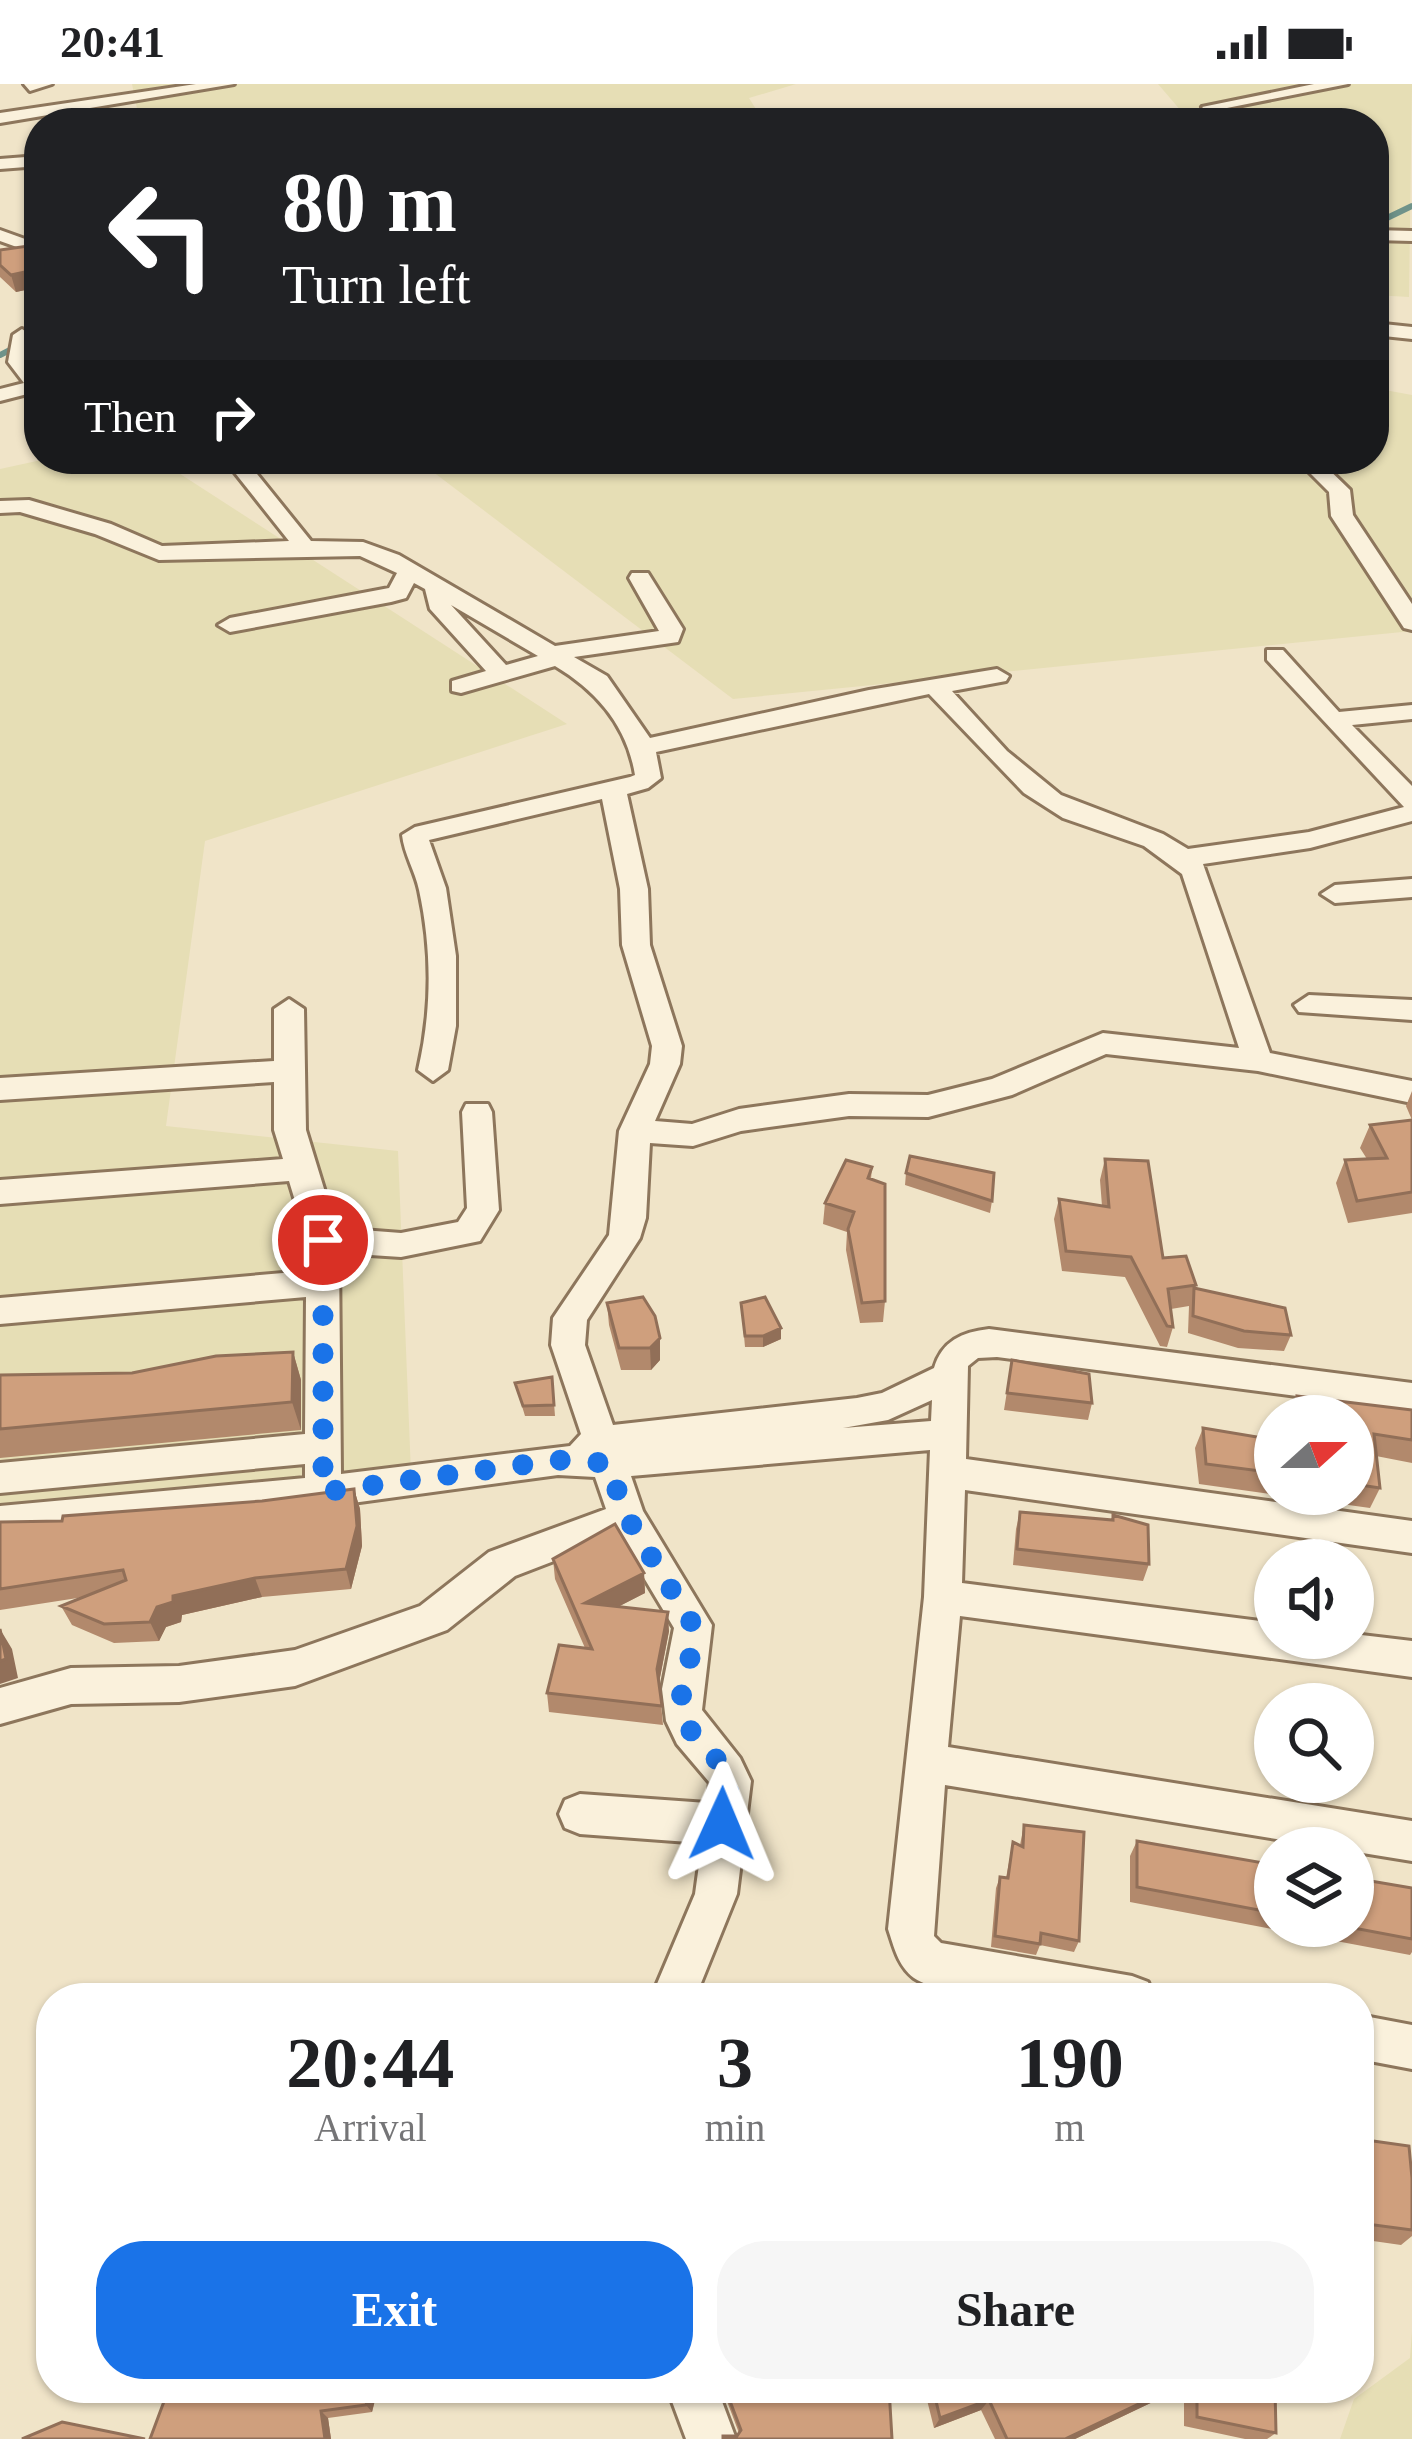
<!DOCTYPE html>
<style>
:root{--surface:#fff;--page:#f6f6f6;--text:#202124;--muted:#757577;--accent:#1a73e8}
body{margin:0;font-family:"Times New Roman",serif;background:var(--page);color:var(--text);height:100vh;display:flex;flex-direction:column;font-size:45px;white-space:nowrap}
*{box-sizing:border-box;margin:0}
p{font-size:39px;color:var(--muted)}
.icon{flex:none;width:66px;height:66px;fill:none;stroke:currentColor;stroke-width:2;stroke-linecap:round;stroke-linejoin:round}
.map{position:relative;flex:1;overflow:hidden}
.details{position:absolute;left:36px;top:1899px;width:1338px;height:420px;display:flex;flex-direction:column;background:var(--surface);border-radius:48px;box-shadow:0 3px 9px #0004}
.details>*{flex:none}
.guide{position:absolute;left:24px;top:24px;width:1365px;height:366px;border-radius:48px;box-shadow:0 3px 9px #0004;background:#202124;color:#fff;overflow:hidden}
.needle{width:78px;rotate:69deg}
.controls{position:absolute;left:1254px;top:1311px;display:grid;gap:24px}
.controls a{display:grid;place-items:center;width:120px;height:120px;border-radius:50%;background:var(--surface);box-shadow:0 3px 9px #0004;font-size:60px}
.pin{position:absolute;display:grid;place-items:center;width:102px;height:102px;color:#fff;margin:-51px;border:6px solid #fff;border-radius:50%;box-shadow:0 3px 12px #0007}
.me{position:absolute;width:132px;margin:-66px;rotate:1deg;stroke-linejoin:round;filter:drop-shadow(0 0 9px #0008)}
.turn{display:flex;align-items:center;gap:42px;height:252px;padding:0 60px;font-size:54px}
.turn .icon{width:156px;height:156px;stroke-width:2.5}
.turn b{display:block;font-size:84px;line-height:102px}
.then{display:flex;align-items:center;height:114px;padding:0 60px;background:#0003;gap:24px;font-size:45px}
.eta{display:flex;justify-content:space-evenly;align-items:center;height:204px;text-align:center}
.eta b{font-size:72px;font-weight:700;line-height:84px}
.action{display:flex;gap:24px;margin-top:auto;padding:24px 60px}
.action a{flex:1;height:138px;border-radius:48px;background:var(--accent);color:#fff;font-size:48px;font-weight:700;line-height:138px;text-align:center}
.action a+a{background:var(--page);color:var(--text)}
.status{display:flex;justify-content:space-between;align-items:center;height:84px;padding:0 60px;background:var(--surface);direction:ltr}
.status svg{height:33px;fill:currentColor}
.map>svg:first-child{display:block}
.farmland{fill:#e6deb5}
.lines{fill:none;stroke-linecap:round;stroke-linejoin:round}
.stream{stroke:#6f938a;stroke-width:6}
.minor-casing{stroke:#8d765c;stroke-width:6}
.minor{fill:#faf1dc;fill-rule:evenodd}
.wall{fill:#b2896c}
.shaded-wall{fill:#916f58}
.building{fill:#cf9f7d;stroke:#916f58;stroke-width:3}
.route{stroke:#1a73e8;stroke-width:21;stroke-dasharray:0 37.8}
</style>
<div class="status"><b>20:41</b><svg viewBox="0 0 49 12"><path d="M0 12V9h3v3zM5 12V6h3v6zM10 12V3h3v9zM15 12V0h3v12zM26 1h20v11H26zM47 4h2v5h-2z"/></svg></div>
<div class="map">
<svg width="1412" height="2355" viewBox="0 0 1412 2355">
<rect width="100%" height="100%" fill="#f0e4c8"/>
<path class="farmland" d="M132 0H796L749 14 759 30 670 31 645 39H140Z
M1158 0H1412L1409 213 1374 211V39H1119L1182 28Z
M1374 304 1412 311V547L733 615 416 375H1374Z
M46 375H157L567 640 205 757 166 1042 398 1067 412 1414 0 1447V385Z
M1412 2248V2355H1340L1354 2315 1410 2274Z"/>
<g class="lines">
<path class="stream" d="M1374 134H1387L1412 122
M0 271 39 251"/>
<defs>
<path id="minor" d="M24 0H52L30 7Z
M196 0H234L0 39V29Z
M1314 0H1348L1222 25 1237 39H1219L1202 23Z
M39 72V82L0 85V75Z
M0 146 39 160V171L0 157Z
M1374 146 1412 147V157L1374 156Z
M1374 239 1412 243V255L1374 251Z
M22 245 31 251 28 278 39 293V307L0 317V305L24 299 8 278 13 251Z
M224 375H245L311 457 363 458 399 471 555 562 659 547 629 494 632 489H648L683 545 678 558 574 573 607 592 650 654 869 606 997 585 1009 592 1006 597 952 607 1007 667 1061 711 1163 750 1188 765 1309 748 1404 723 1267 576V566H1283L1339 628 1412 621V635L1352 641 1412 702V737L1310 764 1203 780 1270 969 1412 997V1019L1258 987 1106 970 1012 1011 928 1033 849 1032 741 1047 693 1062 650 1059 646 1134 640 1154 587 1236 585 1261 613 1341 857 1314 882 1309 934 1284C942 1257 962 1248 989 1245L1412 1299V1327L997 1273 978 1274 968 1282 966 1375 1412 1437V1469L965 1406 962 1499 1275 1539V1554H1353V1550L1412 1557V1593L960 1532 948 1663 1412 1737V1777L945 1701 934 1852 941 1859 1132 1892 1148 1898 1154 1914C1102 1914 953 1921 914 1894 898 1882 894 1863 888 1845L924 1513 930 1366 631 1392 643 1427 712 1541 702 1626 740 1674 751 1697 737 1810 695 1914H651L695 1810 702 1759 580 1750 565 1744 559 1730 565 1716 580 1710 707 1719 710 1699 677 1660 666 1637 662 1605 674 1544 619 1452 515 1492 447 1546 295 1602 179 1618 71 1620 0 1640V1604L71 1584 179 1582 295 1566 420 1522 489 1468 606 1425 595 1393 558 1391 323 1423 0 1454V1422L305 1394V1380L0 1409V1379L305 1350 306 1213 0 1240V1214L306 1187 307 1156 289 1097 0 1120V1096L283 1075 274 1046V998L0 1016V994L274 977V925L289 915 304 925 306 1046 336 1144 401 1149 458 1138 467 1124 462 1028 466 1020H488L492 1028 499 1126 480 1157 401 1173 339 1169 341 1390 570 1362 581 1350 551 1261 553 1234 609 1151 619 1047 650 980 652 962 622 861 620 805 602 715 429 756 446 804 456 872V942L448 986 433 997 418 986C432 926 432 866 419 806 415 787 404 770 402 751L415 743 630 693 635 691C627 642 597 607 555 582L461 609 452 607V597L486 587 430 525 425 505 414 499 406 514 391 518 230 548 218 541 230 534 389 504 397 489 360 472 159 476 95 450 20 428 0 429V417L29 416 111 440 162 462 289 457ZM451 521 538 572 506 581ZM929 610 1024 709 1063 734 1144 762 1182 790 1239 964 1103 949 992 995 928 1011 849 1010 739 1025 692 1040 655 1037 680 980 682 962 650 861 648 805 627 710 648 704 661 694 656 668ZM932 1316 931 1337 843 1344 888 1336Z
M1296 375H1318L1350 406 1353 431 1412 520V546L1404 544 1331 432 1329 408Z
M1412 795V813L1335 819 1321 810 1335 801Z
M1309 911 1412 916V936L1299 928 1294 921Z
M1359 1931 1412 1941V1985L1359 1975Z
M667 2304H717L736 2355H686Z"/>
</defs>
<use href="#minor" class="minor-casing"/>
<use href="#minor" class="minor"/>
</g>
<path class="wall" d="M0 166 39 172V203L16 208 0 193Z
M1412 1007V1036L1406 1022Z
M1412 1036V1129L1348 1139 1336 1099 1345 1076 1367 1075 1360 1064 1370 1041Z
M1105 1075 1163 1174 1196 1201 1195 1204 1291 1251 1284 1267 1238 1264 1188 1249 1189 1222 1171 1225 1173 1243 1167 1263 1160 1262 1125 1193 1062 1187 1054 1135 1059 1115 1102 1122 1100 1096Z
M872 1083 871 1095 885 1217 883 1238 860 1239 846 1166 847 1148 823 1140 825 1119Z
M906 1089 992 1117 990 1129 905 1101Z
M607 1219 660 1254V1276L651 1286H621L609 1241Z
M741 1219 781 1255 763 1263H745Z
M293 1268 301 1296V1346L0 1374V1291L132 1289Z
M1012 1276 1092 1319 1088 1336 1004 1326Z
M552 1293 555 1332H525L515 1299Z
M1297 1312 1412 1326V1379L1376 1372 1380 1404 1370 1424 1199 1400 1195 1364 1203 1344 1275 1356V1410H1353V1332H1288Z
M354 1405 360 1425 362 1462 351 1505 262 1513 182 1531 181 1538 166 1543 159 1557 114 1559 72 1541 61 1522 84 1513 0 1526V1438L62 1437 262 1417Z
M1020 1428 1111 1436 1113 1431 1149 1480 1143 1497 1013 1481 1016 1445Z
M553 1475 644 1489 645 1509 619 1522 669 1547 659 1598 663 1641 549 1628 547 1609 585 1564 555 1495Z
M1024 1741 1079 1857 1074 1868 1040 1861 1036 1871 991 1863 996 1804 1000 1793 1006 1794 1013 1758 1020 1761Z
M1137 1757 1275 1781V1842H1353L1412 1804V1868L1410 1871 1130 1818V1772Z
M1359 2055 1412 2094V2152L1401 2161 1359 2155Z
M169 2304H378L372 2328 328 2334 331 2355H150Z
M722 2304H889L737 2352 739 2349Z
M924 2304H1182L1075 2355H995L981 2326 934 2344Z
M1184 2304H1275L1276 2349 1267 2355H1245L1184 2342Z"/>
<path class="shaded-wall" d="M39 185V203L16 208 11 191Z
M781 1244V1255L763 1263V1252Z
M660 1254V1276L651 1286 650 1264Z
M293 1268 301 1296V1346L292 1318Z
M354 1405 360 1425 362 1462 351 1505 346 1485Z
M644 1489 645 1509 587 1539 585 1519Z
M255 1494 262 1513 182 1531 181 1538 166 1543 159 1557 150 1538 157 1523 173 1512Z
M668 1528 669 1547 658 1604 657 1585Z
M0 1545 12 1565 18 1594 0 1600Z
M371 2304H378L372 2328 366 2321Z
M1172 2304H1182L1075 2355H1065Z
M989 2316 981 2326 934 2344 940 2334Z
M321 2327 328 2334 331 2355H325Z"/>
<path class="building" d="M28 162 39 172V185L11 191 0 181V166Z
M1412 1036V1108L1357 1117 1345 1076 1387 1074 1370 1041Z
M910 1072 994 1089 992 1117 906 1089Z
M1105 1075 1148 1077 1163 1174 1186 1172 1196 1201 1168 1205 1173 1243 1167 1242 1131 1173 1066 1167 1059 1115 1109 1123Z
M846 1076 872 1083 868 1094 885 1100V1217L862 1219 848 1145 854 1128 825 1119Z
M1194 1204 1285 1224 1291 1251 1244 1247 1193 1232Z
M643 1213 655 1232 660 1254 650 1264H619L607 1219Z
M765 1213 781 1244 763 1252H745L741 1219Z
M293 1268 292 1318 0 1345V1291L132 1289 216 1272Z
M1012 1276 1089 1290 1092 1319 1007 1309Z
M552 1293 554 1321 523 1322 515 1299Z
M1297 1312 1412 1326V1356L1374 1350 1380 1404 1353 1400V1332H1298Z
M1203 1344 1275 1356V1389L1206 1380Z
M354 1405 357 1442 346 1485 255 1494 173 1512V1518L157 1523 150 1538 104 1540 61 1522 126 1496 123 1486 0 1505V1438L62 1437 63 1432 262 1417Z
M1020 1428 1113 1436V1431L1148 1441 1149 1480 1017 1465Z
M615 1440 644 1489 585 1519 668 1528 657 1585 662 1622 547 1609 559 1561 592 1565 553 1475Z
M0 1545 6 1575 0 1577Z
M1024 1741 1084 1748 1079 1857 1041 1849 1040 1860 995 1852 1000 1793 1008 1794 1013 1758 1023 1763Z
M1137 1757 1275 1781V1829L1137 1803Z
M1353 1794 1412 1804V1855L1343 1842H1353Z
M1359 2055 1409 2062 1412 2094V2146L1359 2139Z
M169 2304H371L366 2321 321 2327 325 2355H150Z
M725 2304H889L892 2355H723V2352H737L741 2346Z
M933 2304H1172L1065 2355H1007L989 2316 940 2334Z
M1197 2304H1275L1276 2349 1197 2333Z
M62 2338 145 2355H22Z"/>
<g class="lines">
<path class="route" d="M323 1156V1408L558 1376 607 1379 627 1433 693 1541C698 1574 672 1604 685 1636 695 1660 721 1673 731 1697L722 1740"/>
</g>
</svg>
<div class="controls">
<a><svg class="needle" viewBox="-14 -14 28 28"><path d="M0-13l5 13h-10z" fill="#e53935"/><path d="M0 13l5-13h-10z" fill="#757577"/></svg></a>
<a><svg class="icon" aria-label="sound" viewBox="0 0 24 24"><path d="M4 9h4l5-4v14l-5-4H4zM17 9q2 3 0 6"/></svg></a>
<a><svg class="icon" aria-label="search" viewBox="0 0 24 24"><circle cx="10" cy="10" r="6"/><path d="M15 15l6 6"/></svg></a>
<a><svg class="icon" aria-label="layers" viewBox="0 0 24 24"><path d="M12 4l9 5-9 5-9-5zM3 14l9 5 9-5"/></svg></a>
</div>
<div class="pin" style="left:323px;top:1156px;background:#d93025"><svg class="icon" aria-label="arrive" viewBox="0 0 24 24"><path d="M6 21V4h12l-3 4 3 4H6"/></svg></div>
<svg class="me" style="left:722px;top:1740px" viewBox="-20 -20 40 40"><path d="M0-17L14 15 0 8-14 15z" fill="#1a73e8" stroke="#fff" stroke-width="4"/></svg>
<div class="guide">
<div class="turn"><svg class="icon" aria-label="left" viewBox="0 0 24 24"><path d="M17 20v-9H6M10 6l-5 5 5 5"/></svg><div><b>80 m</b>Turn left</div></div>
<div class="then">Then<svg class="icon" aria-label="right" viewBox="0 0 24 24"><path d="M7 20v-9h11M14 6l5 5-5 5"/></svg></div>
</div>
<section class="details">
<div class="eta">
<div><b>20:44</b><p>Arrival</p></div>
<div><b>3</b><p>min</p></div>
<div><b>190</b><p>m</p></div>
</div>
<div class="action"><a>Exit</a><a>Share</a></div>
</section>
</div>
